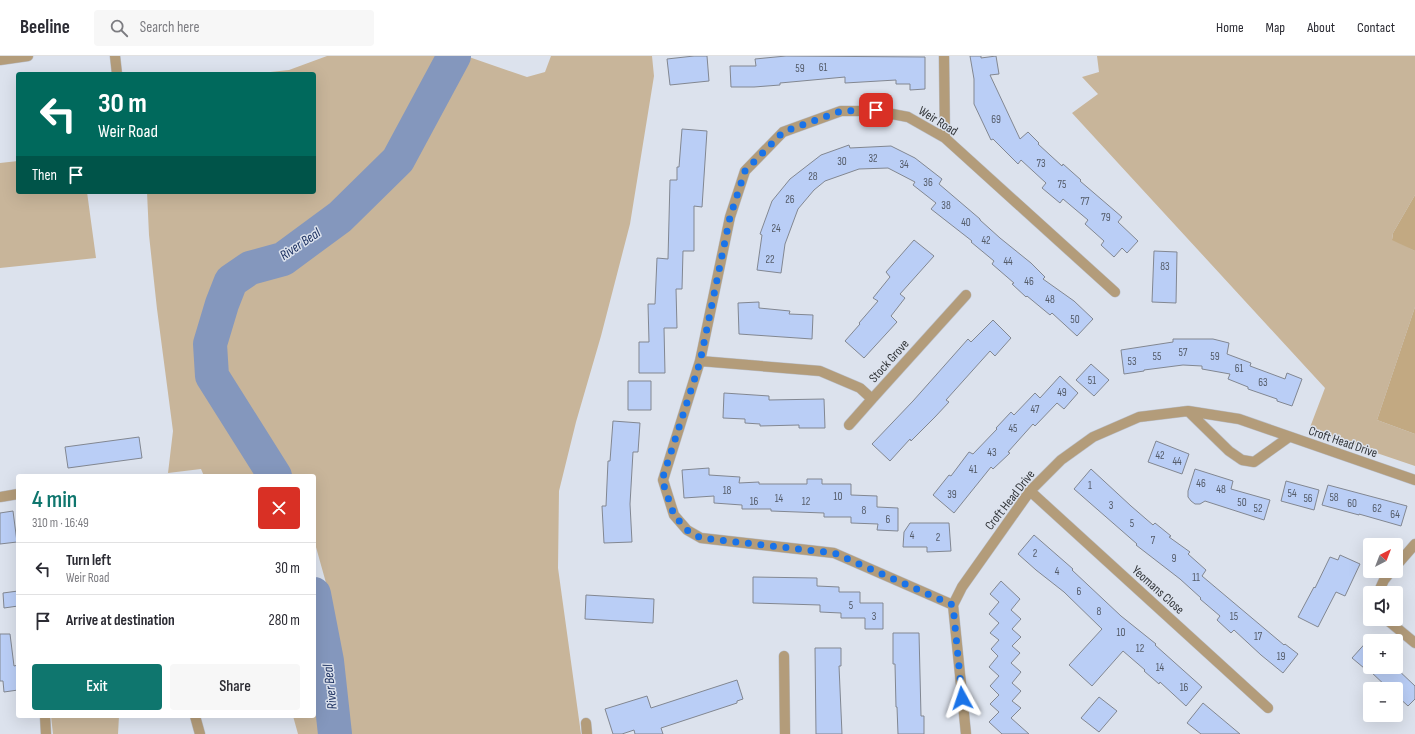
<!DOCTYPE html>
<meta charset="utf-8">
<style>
:root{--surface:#fff;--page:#f7f7f7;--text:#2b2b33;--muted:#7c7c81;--line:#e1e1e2;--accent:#0f766e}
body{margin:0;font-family:"Sofia Sans Condensed",sans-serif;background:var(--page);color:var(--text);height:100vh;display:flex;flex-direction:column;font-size:15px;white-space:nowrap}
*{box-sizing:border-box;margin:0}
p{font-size:13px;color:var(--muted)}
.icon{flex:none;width:22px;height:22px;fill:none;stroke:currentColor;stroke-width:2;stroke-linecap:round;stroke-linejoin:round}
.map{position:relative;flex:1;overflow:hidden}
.sheet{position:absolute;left:16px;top:418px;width:300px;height:244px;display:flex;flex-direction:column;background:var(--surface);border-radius:4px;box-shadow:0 4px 16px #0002}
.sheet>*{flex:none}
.top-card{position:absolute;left:16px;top:16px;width:300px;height:122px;border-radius:4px;box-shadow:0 4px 16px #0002;background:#00695c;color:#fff;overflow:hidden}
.needle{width:26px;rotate:42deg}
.buttons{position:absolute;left:1363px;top:482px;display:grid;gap:8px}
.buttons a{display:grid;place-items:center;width:40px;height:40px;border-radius:4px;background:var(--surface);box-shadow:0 4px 16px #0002;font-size:20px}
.pin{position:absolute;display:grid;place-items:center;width:34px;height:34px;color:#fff;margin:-17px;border-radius:8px;box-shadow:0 2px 6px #0006}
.me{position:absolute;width:44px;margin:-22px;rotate:355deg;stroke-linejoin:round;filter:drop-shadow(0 0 3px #0008)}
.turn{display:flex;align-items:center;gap:14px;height:84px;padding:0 16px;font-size:18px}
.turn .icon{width:52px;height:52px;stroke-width:2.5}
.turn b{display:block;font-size:28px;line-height:34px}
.then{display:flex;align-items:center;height:38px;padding:0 16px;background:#0003;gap:8px;font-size:15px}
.round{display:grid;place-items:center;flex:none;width:42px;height:42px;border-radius:4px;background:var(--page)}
.overview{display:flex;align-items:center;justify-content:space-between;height:68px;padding:0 16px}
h1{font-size:24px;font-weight:600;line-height:30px;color:var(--accent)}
.cta{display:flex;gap:8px;margin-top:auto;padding:8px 16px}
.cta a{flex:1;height:46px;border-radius:4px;background:var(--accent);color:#fff;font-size:16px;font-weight:600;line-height:46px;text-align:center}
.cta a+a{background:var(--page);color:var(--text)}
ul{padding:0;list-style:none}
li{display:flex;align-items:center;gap:12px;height:52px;padding:0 16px;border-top:1px solid var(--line)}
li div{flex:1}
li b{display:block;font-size:15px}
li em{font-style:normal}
header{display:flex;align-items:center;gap:24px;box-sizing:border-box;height:56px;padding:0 20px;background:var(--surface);border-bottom:1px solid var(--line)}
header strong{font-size:19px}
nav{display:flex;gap:22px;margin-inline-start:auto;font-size:14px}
.search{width:280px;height:36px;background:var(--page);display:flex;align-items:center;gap:10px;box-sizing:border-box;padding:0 14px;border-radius:4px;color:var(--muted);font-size:15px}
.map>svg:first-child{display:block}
.green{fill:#c8b59a}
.forest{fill:#c2a982}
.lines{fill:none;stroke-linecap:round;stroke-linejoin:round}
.river{stroke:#8497bd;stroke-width:34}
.building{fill:#bacef6;stroke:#828791}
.minor-casing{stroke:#babfc9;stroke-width:11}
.minor{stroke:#b39c7a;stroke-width:10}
.route{stroke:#1a73e8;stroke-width:7;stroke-dasharray:0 12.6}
.labels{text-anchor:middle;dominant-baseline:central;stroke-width:3;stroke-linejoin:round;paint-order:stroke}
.number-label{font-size:11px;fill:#545b68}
.street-label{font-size:13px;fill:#323539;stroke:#dce2ed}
.water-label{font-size:14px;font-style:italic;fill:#1c3161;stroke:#dce2ed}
</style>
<header>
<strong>Beeline</strong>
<div class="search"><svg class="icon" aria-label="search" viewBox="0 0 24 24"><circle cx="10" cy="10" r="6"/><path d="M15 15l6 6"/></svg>Search here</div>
<nav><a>Home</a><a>Map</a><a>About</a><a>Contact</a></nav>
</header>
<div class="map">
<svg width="1415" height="678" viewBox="0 0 1415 678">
<rect width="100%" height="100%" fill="#dce2ed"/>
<path class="green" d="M327 0H448L395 99 323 166 277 197 245 201 225 213 209 247 202 304 207 325 265 420H204L201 413 168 417 173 375 157 253 149 179 147 136H314V18H252L289 14Z
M551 0H652L654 20 630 168 601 280 576 366 559 435 558 512 581 678H346L328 534 314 484V420H285L228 326 218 296 226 262 236 239 252 223 285 212 298 204 383 137 408 114 431 66 469 1 527 21 545 16Z
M1097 0H1415V139L1393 177 1392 183 1415 195V251L1377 364 1415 378V410L1309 374 1325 332 1072 57 1098 38 1082 21 1099 16Z
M18 105V136H87L96 202 0 212V107Z
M314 588 318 610 326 678H298L293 660H314Z
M51 660H119L118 678H53Z"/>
<path class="forest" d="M1415 139V195L1392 184 1393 177Z
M1415 251V378L1377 364Z"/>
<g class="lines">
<path class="river" d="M275 420 212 320 210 288 222 248 231 225 250 212 283 203 340 161 398 104 454 0
M314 538 327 605 335 678"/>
</g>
<path class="building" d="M694 0H707L709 25 670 29 667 3Z
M786 0 925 1V33L910 34V28H896V24L845 27V21L780 27V29L754 31H731L730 10H756L755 3Z
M970 0H981V2L996 0 999 18 990 19 1020 83 1028 76 1039 87 1038 88 1062 110 1063 108 1081 124 1080 125 1122 161 1118 166 1138 185 1127 197 1122 192 1114 201 1101 189 1104 185 1085 168 1088 164 1063 143 1060 147 1042 132 1046 127 1021 104 1018 108 993 83 991 84 974 48V23Z
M682 73 707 75 702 151 694 150V195H683L682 233H676L677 272H664L665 317H639V286H649L648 248H655L657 202 668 203 670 124H677V111H679Z
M849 89 850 92 891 90 915 102 942 123 939 128 980 163V164L1000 182 1031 207 1045 221 1043 223 1074 245 1093 263 1077 280 1052 257 1050 259 1027 240 1026 241 1012 228 1014 227 992 208 994 205 971 186 972 185 931 153 936 147 913 129 915 126 888 112 859 113 825 125 814 134 798 153 785 188 781 217 757 214 762 179 760 178 772 145 790 123 821 99Z
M914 184 934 200 900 238 905 242 891 260 897 266 864 302 845 285 860 268 859 267 878 245 873 242 890 221 886 216Z
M1154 195 1177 196 1176 247 1152 246Z
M759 246V252L790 255 789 258 813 259 812 283 739 278 738 247Z
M993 264 1011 282 995 300 990 295 946 344 949 346 935 361 911 385 910 383 890 405 872 388 913 345 968 283 971 286Z
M1173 283H1213L1229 287 1227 298 1251 307 1250 310 1285 323 1287 317 1302 323 1292 350 1277 345V343L1248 333V331L1228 323 1230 318 1202 313V310L1183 309 1144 314V315L1124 318 1121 294 1173 286Z
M1091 308 1109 324 1094 340 1076 324Z
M1060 320 1078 337 1064 353 1057 347 1035 370 1033 368 1008 396 1010 397 993 413 991 411 954 457 933 439 949 419 951 420 969 396 973 398 997 373 996 372 1011 356 1014 359 1035 337 1040 342Z
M628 325H651V354H628Z
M724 337 769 340V344L824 343 825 372H799V369L760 370V368L745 367V363L723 362Z
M613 365 640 367 638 396H633L630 448 632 486 604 487 602 450H606L608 405H610Z
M139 381 142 402 68 412 65 391Z
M1156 385 1189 398 1182 418 1148 406Z
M709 412V419L740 421 739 427 759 426V428H807V423H822V428H851V439L877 440V451L898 452V475L877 474 878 468 851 467V461H824V457L771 455V453H742V449L714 447V440L684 442 682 414Z
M1091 413 1131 450 1153 469 1155 467 1171 480 1169 481 1190 496 1188 498 1206 514 1202 520 1284 589 1285 588 1298 598 1283 617 1261 599 1234 574 1231 577 1217 564 1220 560 1200 543 1201 542 1180 523 1136 489 1137 488 1074 433Z
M1195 413 1233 425 1231 433 1270 444 1264 464 1205 445 1200 448H1195L1191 445 1188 441V435Z
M1286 425 1319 434 1314 454 1281 445Z
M1328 429 1407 450 1401 470 1359 458V459L1322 449Z
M13 455 17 486 0 488V457Z
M910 467H949L951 495 927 496V491H903L904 476Z
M1034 479 1073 513 1072 514 1121 560 1156 588 1155 589 1202 631 1186 650 1160 626 1159 628 1144 615 1145 614 1123 595 1092 630 1069 609 1102 573 1064 536 1036 514 1018 498Z
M1340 499 1360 508 1345 540 1336 536 1318 571 1298 561 1314 531 1315 532 1330 501 1338 504Z
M753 521 817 522V530L839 531V536H860V547H883V573H865V562H841V557L820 556V549L753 547Z
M1001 525 1020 543 1011 554 1021 563 1012 573 1021 581 1012 590 1020 597 1011 607 1021 616 1012 627 1021 635 1012 645 1021 652 1011 662 1029 678H1002L989 666 999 656 990 648 999 639 990 630 999 620 989 611 998 600 991 593 999 584 990 577 999 567 989 558 999 546 990 538Z
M18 535V550L4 552 3 537Z
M586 539 654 543 653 567 585 563Z
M893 577H919L921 660H924V678H898L897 651H896L895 608H893Z
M0 578H10L14 610 18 609V634L4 636 3 625H0Z
M1370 582V611H1395L1415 630V643L1408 650 1396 639V633H1389L1370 615V617L1352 602Z
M815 592H841V610H839L842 678H816Z
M737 624 743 643 737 645V647L661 672 663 678H635L634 674 622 678H613L605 653 647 640 651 652Z
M1099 641 1117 655 1099 676 1081 662Z
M1203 647 1240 678H1201L1187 667Z"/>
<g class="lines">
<defs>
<path id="minor" d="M115 0 117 18
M944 0 945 82
M0 4 28 0
M700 305 820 315 860 332 872 343 966 239
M1188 355 1229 395 1242 404 1254 406 1289 381
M849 369 872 343
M1030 435 1268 652
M0 441 18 438
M1396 510 1415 488
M1378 537 1384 524 1391 515
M953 549 834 497 701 482 687 474 674 459 663 424 700 305 730 161 745 115 783 76 841 55H876L908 61 945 82 1115 236
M1386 563 1415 587
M784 600 785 678
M45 660 46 678
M195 660 200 678
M586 667 587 678
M966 678 953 549 962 531 1030 435 1061 404 1093 381 1139 361 1188 355 1239 363 1415 424"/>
</defs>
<use href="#minor" class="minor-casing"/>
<use href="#minor" class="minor"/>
</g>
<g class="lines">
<path class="route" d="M876 54 841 55 783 76 745 115 730 161 700 306 662 424 674 459 687 474 701 482 834 497 953 549 962 642"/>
</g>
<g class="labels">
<g class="number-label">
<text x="823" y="11">61</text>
<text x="800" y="12">59</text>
<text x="996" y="63">69</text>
<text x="873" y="102">32</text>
<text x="842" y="105">30</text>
<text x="1041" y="107">73</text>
<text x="904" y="108">34</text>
<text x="813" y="120">28</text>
<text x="928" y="126">36</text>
<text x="1062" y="128">75</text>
<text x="790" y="143">26</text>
<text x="1085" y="145">77</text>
<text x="946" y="149">38</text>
<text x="1106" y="161">79</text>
<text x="966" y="166">40</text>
<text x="776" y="172">24</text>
<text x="986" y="184">42</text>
<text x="770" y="203">22</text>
<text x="1008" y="205">44</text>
<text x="1165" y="210">83</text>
<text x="1029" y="225">46</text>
<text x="1050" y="243">48</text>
<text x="1075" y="263">50</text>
<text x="1183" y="296">57</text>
<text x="1157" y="300">55</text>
<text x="1215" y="300">59</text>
<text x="1132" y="305">53</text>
<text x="1239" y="312">61</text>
<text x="1092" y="324">51</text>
<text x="1263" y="326">63</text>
<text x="1062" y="336">49</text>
<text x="1035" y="353">47</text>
<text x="1013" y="372">45</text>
<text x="992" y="396">43</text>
<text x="1160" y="399">42</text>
<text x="1177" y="405">44</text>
<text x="973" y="413">41</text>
<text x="1201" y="427">46</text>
<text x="1090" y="429">1</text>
<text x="1221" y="433">48</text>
<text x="727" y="434">18</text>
<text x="1292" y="437">54</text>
<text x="952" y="438">39</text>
<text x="838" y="440">10</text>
<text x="1334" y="441">58</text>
<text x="779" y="442">14</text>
<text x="1308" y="442">56</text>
<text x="754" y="445">16</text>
<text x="806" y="445">12</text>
<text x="1242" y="446">50</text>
<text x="1352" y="447">60</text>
<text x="1111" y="449">3</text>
<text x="1258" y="452">52</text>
<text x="1377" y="452">62</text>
<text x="864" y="454">8</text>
<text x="1395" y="458">64</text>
<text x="888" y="463">6</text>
<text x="1132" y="467">5</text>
<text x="912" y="479">4</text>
<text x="938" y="481">2</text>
<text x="1153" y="484">7</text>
<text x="1035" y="497">2</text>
<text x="1174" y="502">9</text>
<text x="1057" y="515">4</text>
<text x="1196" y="521">11</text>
<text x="1079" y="535">6</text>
<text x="851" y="549">5</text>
<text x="1099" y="555">8</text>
<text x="874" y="560">3</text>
<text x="1234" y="560">15</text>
<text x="1121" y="576">10</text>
<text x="1258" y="580">17</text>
<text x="1140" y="592">12</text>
<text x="1281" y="600">19</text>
<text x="1160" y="611">14</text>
<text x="1184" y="631">16</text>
</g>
<g class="street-label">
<text transform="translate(938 65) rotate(32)">Weir Road</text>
<text transform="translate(889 305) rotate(-48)">Stock Grove</text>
<text transform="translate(1343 386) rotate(19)">Croft Head Drive</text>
<text transform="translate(1010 444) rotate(-52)">Croft Head Drive</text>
<text transform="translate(1158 534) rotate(42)">Yeomans Close</text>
</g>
<g class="water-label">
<text transform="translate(300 188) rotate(-34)">River Beal</text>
<text transform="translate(330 631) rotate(-96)">River Beal</text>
</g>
</g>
</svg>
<div class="buttons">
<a><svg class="needle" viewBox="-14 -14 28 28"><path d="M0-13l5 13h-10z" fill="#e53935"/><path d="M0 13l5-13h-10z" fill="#7c7c81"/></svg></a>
<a><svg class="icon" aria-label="sound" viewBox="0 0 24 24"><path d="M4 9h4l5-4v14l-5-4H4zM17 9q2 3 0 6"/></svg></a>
<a>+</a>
<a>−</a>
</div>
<div class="pin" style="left:876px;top:54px;background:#d93025"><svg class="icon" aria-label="arrive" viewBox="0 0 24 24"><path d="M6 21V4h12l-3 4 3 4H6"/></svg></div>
<svg class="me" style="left:962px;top:642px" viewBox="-20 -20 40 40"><path d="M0-17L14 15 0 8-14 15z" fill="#1a73e8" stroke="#fff" stroke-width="4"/></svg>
<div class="top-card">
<div class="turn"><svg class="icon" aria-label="left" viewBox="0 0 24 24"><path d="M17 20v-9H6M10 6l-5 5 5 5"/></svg><div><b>30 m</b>Weir Road</div></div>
<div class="then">Then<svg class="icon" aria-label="arrive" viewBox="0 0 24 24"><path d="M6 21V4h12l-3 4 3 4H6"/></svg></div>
</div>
<section class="sheet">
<div class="overview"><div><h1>4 min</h1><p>310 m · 16:49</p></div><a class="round" style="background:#d93025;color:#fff"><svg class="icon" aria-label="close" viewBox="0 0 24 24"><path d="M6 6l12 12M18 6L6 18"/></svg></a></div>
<ul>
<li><svg class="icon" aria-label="left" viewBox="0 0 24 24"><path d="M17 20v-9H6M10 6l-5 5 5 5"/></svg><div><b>Turn left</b><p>Weir Road</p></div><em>30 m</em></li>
<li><svg class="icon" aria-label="arrive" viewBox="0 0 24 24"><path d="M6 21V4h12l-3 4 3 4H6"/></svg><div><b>Arrive at destination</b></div><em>280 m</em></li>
</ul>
<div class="cta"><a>Exit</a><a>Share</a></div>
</section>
</div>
